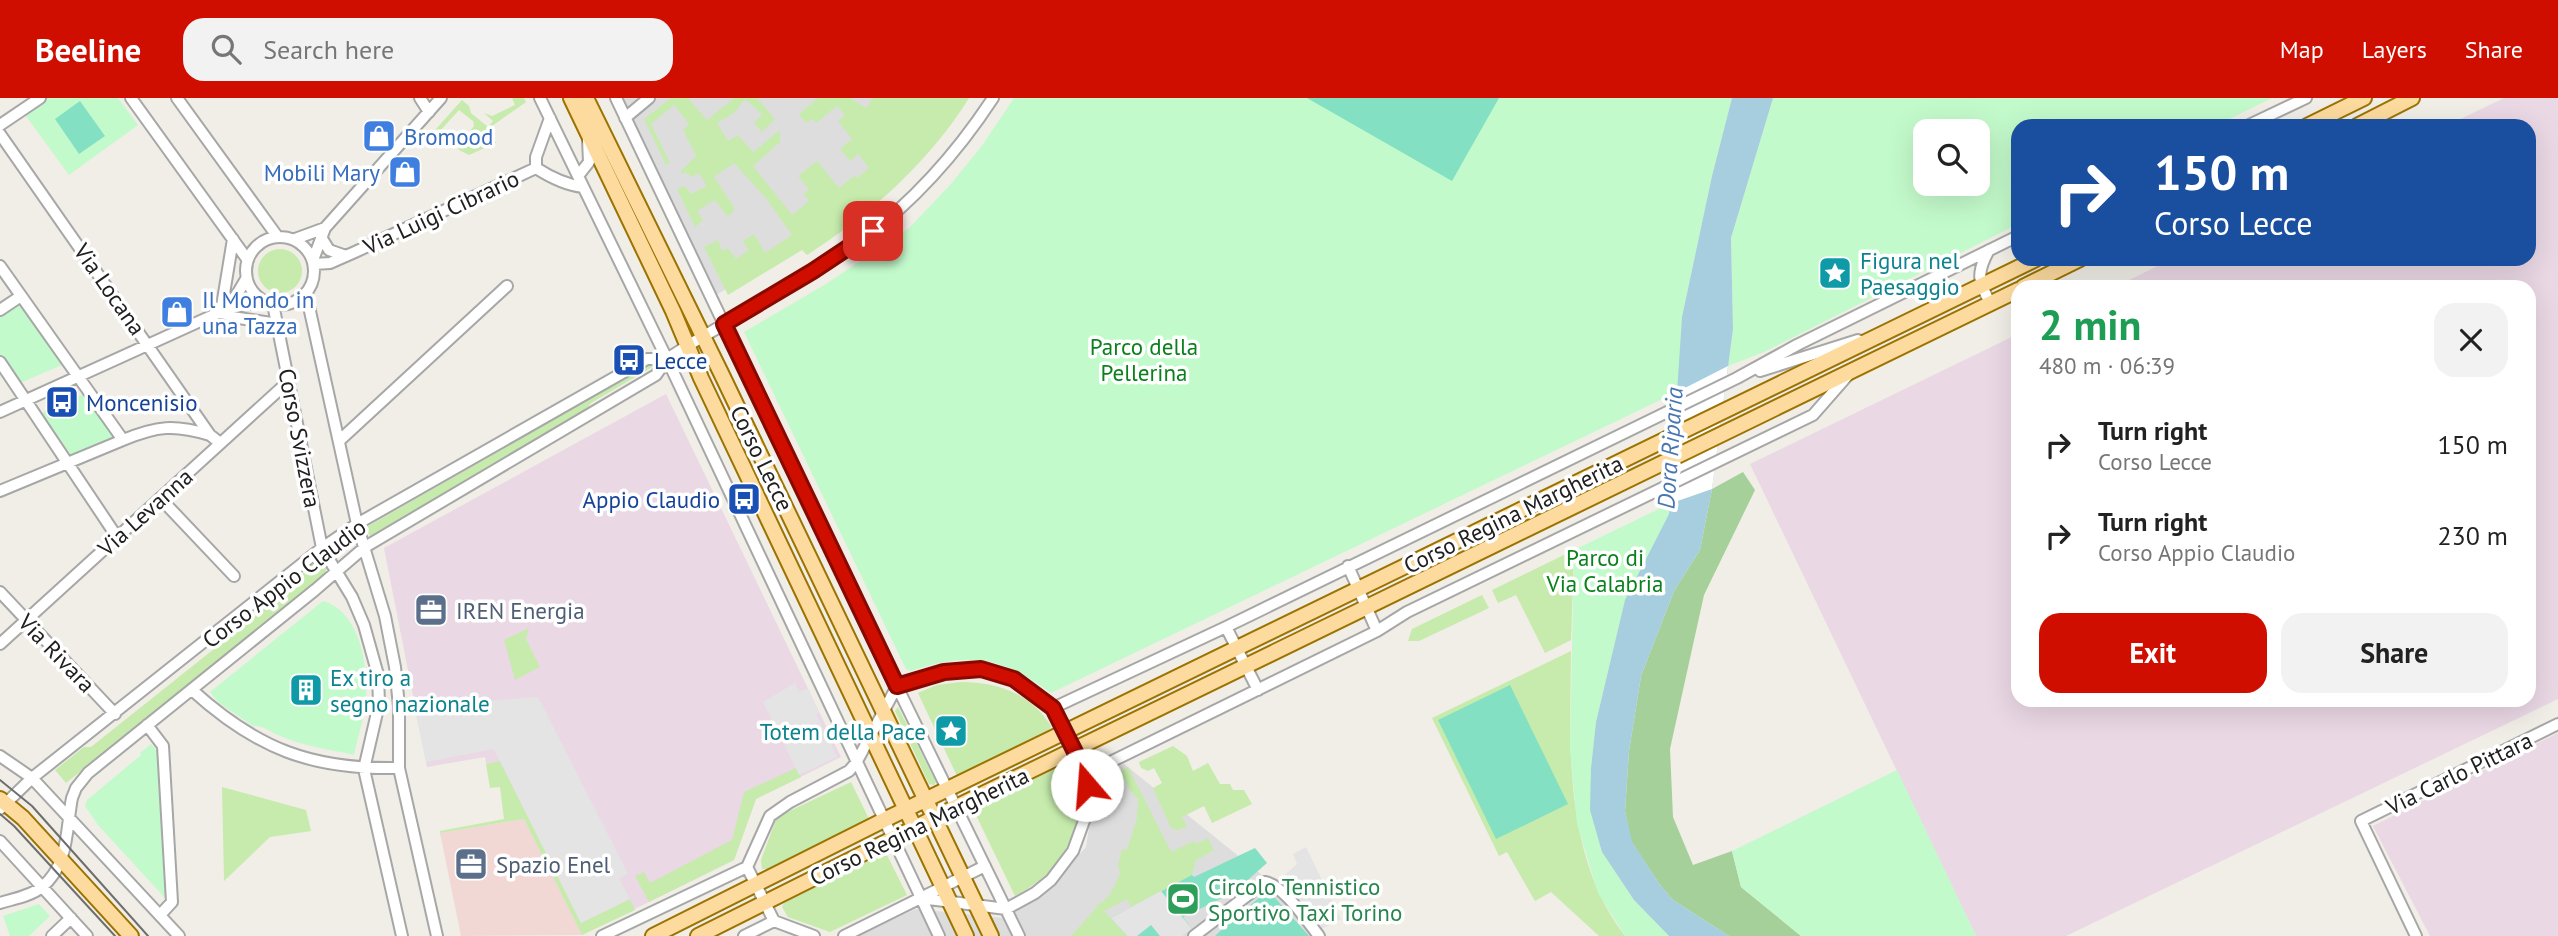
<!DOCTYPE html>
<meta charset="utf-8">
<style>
:root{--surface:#fff;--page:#f2f2f2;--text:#222;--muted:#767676;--accent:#d00e00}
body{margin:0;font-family:"PT Sans",sans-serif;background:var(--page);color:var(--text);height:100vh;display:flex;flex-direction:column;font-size:26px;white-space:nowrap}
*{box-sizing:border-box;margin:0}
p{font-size:23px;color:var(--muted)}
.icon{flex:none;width:38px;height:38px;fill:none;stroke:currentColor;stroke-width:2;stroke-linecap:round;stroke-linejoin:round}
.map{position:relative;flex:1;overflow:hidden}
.details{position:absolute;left:2011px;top:182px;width:525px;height:427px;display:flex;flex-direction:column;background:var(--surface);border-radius:21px;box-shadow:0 7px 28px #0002}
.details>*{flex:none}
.banner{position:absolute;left:2011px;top:21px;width:525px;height:147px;border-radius:21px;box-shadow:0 7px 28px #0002;background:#1a4fa0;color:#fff;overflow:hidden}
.fabs{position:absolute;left:1913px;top:21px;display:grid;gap:14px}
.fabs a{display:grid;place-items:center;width:77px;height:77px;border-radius:14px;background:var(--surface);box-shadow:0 7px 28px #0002;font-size:35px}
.pin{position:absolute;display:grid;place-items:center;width:60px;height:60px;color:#fff;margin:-30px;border-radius:14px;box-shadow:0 4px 10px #0006}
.me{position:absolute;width:77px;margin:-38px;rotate:342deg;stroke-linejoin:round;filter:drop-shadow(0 0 5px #0008)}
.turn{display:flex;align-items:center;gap:24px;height:147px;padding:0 28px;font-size:32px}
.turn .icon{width:91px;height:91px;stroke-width:2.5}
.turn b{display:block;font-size:49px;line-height:60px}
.round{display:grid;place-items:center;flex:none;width:74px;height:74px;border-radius:21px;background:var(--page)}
.headline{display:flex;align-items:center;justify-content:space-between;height:119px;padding:0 28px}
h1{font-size:42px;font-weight:700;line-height:52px;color:#1e9e55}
.primary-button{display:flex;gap:14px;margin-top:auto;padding:14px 28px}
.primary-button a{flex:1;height:80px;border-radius:21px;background:var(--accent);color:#fff;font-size:28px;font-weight:700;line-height:80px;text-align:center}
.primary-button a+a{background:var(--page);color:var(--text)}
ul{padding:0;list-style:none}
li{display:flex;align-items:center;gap:21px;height:91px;padding:0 28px}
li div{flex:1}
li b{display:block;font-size:26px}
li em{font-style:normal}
header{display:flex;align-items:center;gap:42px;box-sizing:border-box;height:98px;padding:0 35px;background:var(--accent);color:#fff}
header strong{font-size:33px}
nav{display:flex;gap:38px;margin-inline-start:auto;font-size:24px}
.search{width:490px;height:63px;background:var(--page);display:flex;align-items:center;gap:18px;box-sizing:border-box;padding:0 24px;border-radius:21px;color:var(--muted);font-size:26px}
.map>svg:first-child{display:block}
.residential{fill:#dedddd}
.commercial{fill:#f1d8d5}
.industrial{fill:#ead8e5}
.grass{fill:#c6ebac}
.forest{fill:#a6d09a}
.park{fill:#c3facb;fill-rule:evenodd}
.pitch{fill:#83e0c3}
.parking{fill:#e4e4e4}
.water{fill:#a6cede}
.pier{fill:#fff}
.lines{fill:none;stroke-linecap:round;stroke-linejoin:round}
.minor-casing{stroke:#a7a7a7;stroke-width:14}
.major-casing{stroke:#9c7300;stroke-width:18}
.minor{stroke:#fff;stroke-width:10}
.major{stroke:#fddb9f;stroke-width:14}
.tram{stroke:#6e6e6e;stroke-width:2}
.route-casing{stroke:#870900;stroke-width:18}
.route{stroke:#d00e00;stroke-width:12}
.labels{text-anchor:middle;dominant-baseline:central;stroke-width:7;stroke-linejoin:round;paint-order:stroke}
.shop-label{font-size:23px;fill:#366cbe;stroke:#fff;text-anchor:start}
.street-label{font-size:23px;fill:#202020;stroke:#fff}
.culture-label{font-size:23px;fill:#0d838f;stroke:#fff;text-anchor:start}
.park-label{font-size:23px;fill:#0a811c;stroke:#fff}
.transit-label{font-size:23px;fill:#164399;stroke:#fff;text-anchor:start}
.service-label{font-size:23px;fill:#4e5e75;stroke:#fff;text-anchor:start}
.leisure-label{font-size:23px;fill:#27864d;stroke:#fff;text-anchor:start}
.water-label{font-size:24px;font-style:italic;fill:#4a77b2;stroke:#fff}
</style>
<header>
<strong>Beeline</strong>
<div class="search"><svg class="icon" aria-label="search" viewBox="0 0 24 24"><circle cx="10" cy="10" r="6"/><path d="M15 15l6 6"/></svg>Search here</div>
<nav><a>Map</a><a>Layers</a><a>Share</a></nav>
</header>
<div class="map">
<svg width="2558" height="838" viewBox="0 0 2558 838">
<rect width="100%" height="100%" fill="#f0eee6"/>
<path class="residential" d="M619 0H933L826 131 711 200Z
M1124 666 1272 785 1319 838H856L916 811 1004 820 1043 797 1086 749 1097 679Z"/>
<path class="commercial" d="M524 721 582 837 461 838 440 735Z"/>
<path class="industrial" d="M2504 0H2558V601L2066 838H1976L1750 366 2018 236V602H2529V189H2115L2172 161H2529V28H2446Z
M666 296 841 659 756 701 734 762 582 837 524 721 510 723 502 679 489 680 485 659 427 669 384 450Z
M2558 635V838H2430L2373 728Z"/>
<path class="grass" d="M512 0H524L526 4 489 30 496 45 469 57 459 52 458 48 474 28 473 23 459 12 440 33 436 31 462 2 469 8 471 15 488 29 493 23 484 15 492 18 515 7Z
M671 0H688L707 22 734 0H757L775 21 762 34 754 25 762 16 745 1 734 15 717 25 728 43 738 37 753 54 780 32V44L753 68 792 117 809 103 804 96 809 91 798 78 817 63 839 90 855 77 857 80 869 70 858 56 850 63 840 51 852 41 838 23 845 17 837 8 816 25 812 21 806 25 799 16 818 0H850L866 10 873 0H969C930 63 870 117 807 157L802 152 728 197 704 149 718 142 722 153 728 150 736 161 749 152 743 143 754 136 765 155 792 137 765 99 734 65 714 79 734 109 733 115 727 118 715 102 697 113 703 122 695 129 677 91 685 88 691 96 707 88 699 75 692 79 685 74 681 77V73L696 58 683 32 689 26 674 7 651 26 670 65 666 67 644 21Z
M258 173a22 22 0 1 1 44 0a22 22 0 1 1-44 0Z
M657 262 659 265 591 305 583 316 370 438 365 430Z
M1574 452 1571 542 1545 555 1516 497 1498 505 1492 492Z
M316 463 325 465 327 470 323 479 66 685 55 672 84 649H91L303 480V473Z
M1482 497 1489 510 1419 543H1408L1412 531Z
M529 530 526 541 540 569 515 582 504 542Z
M1571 553C1570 649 1563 757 1625 838H1599L1551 794 1535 803 1507 754 1499 758 1432 620Z
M961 584C998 584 1031 596 1051 628L1050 631 957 678 918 595 937 587Z
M898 609 936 684 934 687 929 686 895 613Z
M1173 648 1187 658 1193 673 1208 665 1220 686H1230L1233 692H1244L1252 706 1212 725 1204 708 1182 719 1187 729 1178 732 1171 730 1153 690 1162 685 1154 670 1148 673 1141 670 1139 664Z
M500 663 581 825 630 801 635 812 582 837 524 721 440 735V733L504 721 500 689 490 690 486 666Z
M1065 666C1099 677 1073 745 1058 764 1046 779 1031 789 1015 798L973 711Z
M1128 669 1171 754 1194 743 1196 746 1208 740 1214 752 1196 762 1192 777 1131 809 1127 801 1104 813 1127 838H1071L1097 809 1096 807C1108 804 1115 787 1120 776L1118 767 1122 751 1127 752 1137 720 1138 701 1130 693 1120 673Z
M796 670 801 679 756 701 734 762 649 804 635 778 644 774 650 785 732 742 744 694Z
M851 684 869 721 768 771H762L761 762 777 719Z
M222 689 306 712 311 733 270 739 224 783Z
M883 756 887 757 907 797 830 834 788 819 782 809 784 805Z"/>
<path class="forest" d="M1743 374 1755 392 1704 497 1670 651 1673 719 1693 767 1732 753 1741 789 1801 838H1729L1673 802 1660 787 1631 743 1625 713 1629 653 1641 578 1674 493 1700 452 1712 391Z"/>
<path class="park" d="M44 0H118L138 27 69 77 23 14Z
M1014 0H1732L1712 78 1682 219 1679 293 1051 595C1002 558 970 554 911 573L906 571 744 234 826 186 909 130 950 87 981 49Z
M1773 0H2272L2215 28H2018V126L1764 254 1728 268 1733 231 1731 140ZM1925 33H1978V86H1925Z
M22 204 64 266 20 285 0 257V217Z
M83 296 115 338 71 357 42 315Z
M1669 406V416L1625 503 1596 624 1591 670 1602 754 1634 802 1669 838H1625L1598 795 1577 726 1570 652 1574 452Z
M323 503C359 513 368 565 366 599 365 618 358 638 354 657 328 651 302 648 278 637 269 633 263 627 253 628L219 605 210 594Z
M151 646 157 653 167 797 165 800 98 727 85 708 87 702 141 657 140 655Z
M1897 672 1976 838H1801L1741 789 1732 753Z
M39 806 50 818 29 838H10L3 818Z"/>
<path class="pitch" d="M1307 0H1499L1452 83Z
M80 3 105 38 79 56 55 21Z
M1510 587 1568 706 1496 741 1438 622Z
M1255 750 1267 765 1242 787 1243 790 1183 819 1192 831 1183 838H1127L1111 820 1192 777 1194 779Z
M1268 792 1309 838H1215L1218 835Z"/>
<path class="parking" d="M795 585 799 594 807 590 819 614 816 616 837 659 799 677 763 604Z
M538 599 628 776 619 780 630 801 581 825 494 651 426 664 416 617 486 603Z
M1306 749 1341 821 1322 831 1282 784 1285 777 1297 766 1293 756Z
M1161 793 1192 831 1183 838H1160L1151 827 1137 838H1127L1111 820Z"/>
<path class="water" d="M1732 0H1773L1731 140 1733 231 1712 391 1700 452 1674 493 1641 578 1629 653 1625 713 1632 744 1660 787 1673 802 1729 838H1669L1634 802 1602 754 1590 712 1591 670 1596 624 1625 502 1669 416 1682 219 1712 78Z"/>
<path class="pier" d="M1728 268 1712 391 1669 406 1679 293Z"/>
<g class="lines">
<defs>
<path id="minor" d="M131 0 247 161
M177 0 277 138
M420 0 429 14
M540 0 667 261 939 838
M616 0 889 572 1019 838
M625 20 649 0
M0 27 40 0
M2247 28 2306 0
M0 36 210 337 220 345
M536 70V59L550 20
M536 70C550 79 566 87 583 89
M578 78 589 64 588 42
M246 173a34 34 0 1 1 68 0a34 34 0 1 1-68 0Z
M321 139 329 152 346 158
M295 141 325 130
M1989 152C1976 175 1978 184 1991 206
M313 162 325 130 441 0
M314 166 330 165 355 154 536 70
M0 168 123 342 0 393
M306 195 357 426 385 518 395 569 399 608V670L437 838
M273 206 322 450 352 499 364 527 378 577 379 606 364 671 402 838
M229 210 246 181
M0 212 21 198
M221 214 233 141
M221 214 232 219 278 226
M0 264 117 439
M1760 273 1858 242
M0 314 229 210 264 203
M123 342C157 328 174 326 210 337
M340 342 507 188
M161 401 234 478
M1348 468 1377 533
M0 494 115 616
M1226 529 1258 592
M0 546 289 283
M192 592C257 651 312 672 399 670
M1053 610 1226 529 1737 280 1797 247 2018 138
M147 627 163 648 172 804 160 817
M0 658 32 680 179 838
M1086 676 1377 533 1407 514 1813 317 1849 276
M0 711 32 680 322 450 357 426 647 261H667
M0 743 87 838
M747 769 774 823 814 838
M0 805C13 801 31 798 42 789 69 767 66 731 72 700L76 690 88 675 315 492 365 449 656 277 667 261 687 248C745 213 807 182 862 142 914 103 957 55 993 0
M52 838 71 820
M602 838 747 769 770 718 790 704 849 673 856 665 897 588 944 574 981 571 1014 581 1053 610 1086 676 1088 703 1085 720 1073 753 1051 782 1035 795 1006 811 921 800
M744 838 774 823
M844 838 985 768
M1194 838 1265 784C1283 787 1307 823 1319 838
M2416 838 2361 723 2558 626"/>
<path id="major" d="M571 0 673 213 701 280 966 838
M586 0 721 275 991 838
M2307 28 2364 0
M2357 28 2412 0
M2023 189 2080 161
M0 701 23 720 131 838
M653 838 884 722 2036 161
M698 838 956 709 2018 192"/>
</defs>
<use href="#minor" class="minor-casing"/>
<use href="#major" class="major-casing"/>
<use href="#minor" class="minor"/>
<use href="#major" class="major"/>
<path class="tram" d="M0 682 32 708 148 838
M0 716 14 728 115 838"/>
</g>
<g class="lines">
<defs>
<path id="route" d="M873 133 813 173 724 226 897 588 944 574 981 571 1014 581 1053 610 1086 676 1087 687"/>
</defs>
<use href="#route" class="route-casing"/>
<use href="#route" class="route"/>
</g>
<defs>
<symbol id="shop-square" viewBox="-11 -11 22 22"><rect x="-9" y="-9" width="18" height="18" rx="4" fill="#3f7fe0" stroke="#fff"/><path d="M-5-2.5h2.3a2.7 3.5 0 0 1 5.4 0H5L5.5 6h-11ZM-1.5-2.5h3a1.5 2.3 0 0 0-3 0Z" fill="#fff"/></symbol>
<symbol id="sight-square" viewBox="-11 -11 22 22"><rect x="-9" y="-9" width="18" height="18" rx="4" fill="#0f9aa8" stroke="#fff"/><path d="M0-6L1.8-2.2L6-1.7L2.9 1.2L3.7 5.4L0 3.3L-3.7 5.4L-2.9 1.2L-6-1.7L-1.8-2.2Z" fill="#fff"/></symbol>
<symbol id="bus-square" viewBox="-11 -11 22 22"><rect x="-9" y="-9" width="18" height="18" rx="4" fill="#1a4fb4" stroke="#fff"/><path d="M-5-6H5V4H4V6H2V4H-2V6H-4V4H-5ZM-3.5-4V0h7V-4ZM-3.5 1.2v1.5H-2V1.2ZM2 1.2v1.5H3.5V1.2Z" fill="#fff"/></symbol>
<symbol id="office-square" viewBox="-11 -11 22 22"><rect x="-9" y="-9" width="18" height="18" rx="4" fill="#5c6f8a" stroke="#fff"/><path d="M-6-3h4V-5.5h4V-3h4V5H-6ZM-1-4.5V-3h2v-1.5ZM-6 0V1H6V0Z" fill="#fff"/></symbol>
<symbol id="building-square" viewBox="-11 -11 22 22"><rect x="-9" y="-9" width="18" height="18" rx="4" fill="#0f9aa8" stroke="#fff"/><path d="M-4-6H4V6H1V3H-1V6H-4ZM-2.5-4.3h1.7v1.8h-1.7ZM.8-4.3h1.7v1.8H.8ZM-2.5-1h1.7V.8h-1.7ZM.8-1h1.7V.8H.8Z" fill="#fff"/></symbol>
<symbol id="stadium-square" viewBox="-11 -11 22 22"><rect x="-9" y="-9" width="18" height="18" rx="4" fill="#2e9e5b" stroke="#fff"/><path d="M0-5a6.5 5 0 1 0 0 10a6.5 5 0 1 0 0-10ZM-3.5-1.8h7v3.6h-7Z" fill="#fff"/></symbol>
</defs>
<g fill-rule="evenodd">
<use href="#shop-square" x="360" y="19" width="38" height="38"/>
<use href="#shop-square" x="386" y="55" width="38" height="38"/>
<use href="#sight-square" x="1816" y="156" width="38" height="38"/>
<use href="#shop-square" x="158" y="195" width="38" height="38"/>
<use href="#bus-square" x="610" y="243" width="38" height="38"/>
<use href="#bus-square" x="43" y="285" width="38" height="38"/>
<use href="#bus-square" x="725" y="382" width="38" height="38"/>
<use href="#office-square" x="412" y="493" width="38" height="38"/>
<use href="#building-square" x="287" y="573" width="38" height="38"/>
<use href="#sight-square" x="932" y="614" width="38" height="38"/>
<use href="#office-square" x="452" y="747" width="38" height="38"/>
<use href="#stadium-square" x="1164" y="782" width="38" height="38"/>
</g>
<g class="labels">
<g class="shop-label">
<text x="404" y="38">Bromood</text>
<text x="380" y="74" text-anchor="end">Mobili Mary</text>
<text x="202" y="201">Il Mondo in<tspan x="202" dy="26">una Tazza</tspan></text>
</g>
<g class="street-label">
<text transform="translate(441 114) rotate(-25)">Via Luigi Cibrario</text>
<text transform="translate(110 191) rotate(55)">Via Locana</text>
<text transform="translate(300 340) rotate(79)">Corso Svizzera</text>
<text transform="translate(762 360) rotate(64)">Corso Lecce</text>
<text transform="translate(145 414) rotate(-42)">Via Levanna</text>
<text transform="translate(1513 416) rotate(-26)">Corso Regina Margherita</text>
<text transform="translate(284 485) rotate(-37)">Corso Appio Claudio</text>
<text transform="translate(57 555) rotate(46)">Via Rivara</text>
<text transform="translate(2459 675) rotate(-26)">Via Carlo Pittara</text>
<text transform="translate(919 728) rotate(-26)">Corso Regina Margherita</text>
</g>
<g class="culture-label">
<text x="1860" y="162">Figura nel<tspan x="1860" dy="26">Paesaggio</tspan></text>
<text x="330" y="579">Ex tiro a<tspan x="330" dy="26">segno nazionale</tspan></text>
<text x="926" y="633" text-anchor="end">Totem della Pace</text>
</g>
<g class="park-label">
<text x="1144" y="248">Parco della<tspan x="1144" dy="26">Pellerina</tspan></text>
<text x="1605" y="459">Parco di<tspan x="1605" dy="26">Via Calabria</tspan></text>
</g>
<g class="transit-label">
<text x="654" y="262">Lecce</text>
<text x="86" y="304">Moncenisio</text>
<text x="720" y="401" text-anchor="end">Appio Claudio</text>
</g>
<g class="service-label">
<text x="456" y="512">IREN Energia</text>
<text x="496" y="766">Spazio Enel</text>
</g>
<g class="leisure-label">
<text x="1208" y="788">Circolo Tennistico<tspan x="1208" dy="26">Sportivo Taxi Torino</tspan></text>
</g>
<g class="water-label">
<text transform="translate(1670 350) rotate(-86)">Dora Riparia</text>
</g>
</g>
</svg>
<div class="fabs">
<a><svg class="icon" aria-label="search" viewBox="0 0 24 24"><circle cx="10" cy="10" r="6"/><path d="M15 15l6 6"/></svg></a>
</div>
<div class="pin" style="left:873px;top:133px;background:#d93025"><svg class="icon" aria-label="arrive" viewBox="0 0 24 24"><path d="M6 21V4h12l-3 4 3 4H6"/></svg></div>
<svg class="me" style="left:1087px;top:687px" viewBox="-20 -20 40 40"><circle r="19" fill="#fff"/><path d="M0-13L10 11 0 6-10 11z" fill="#d00e00"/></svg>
<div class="banner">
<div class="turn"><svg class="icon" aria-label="right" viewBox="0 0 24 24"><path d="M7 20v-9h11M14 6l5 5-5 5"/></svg><div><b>150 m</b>Corso Lecce</div></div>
</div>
<section class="details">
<div class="headline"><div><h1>2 min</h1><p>480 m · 06:39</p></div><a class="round"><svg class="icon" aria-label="close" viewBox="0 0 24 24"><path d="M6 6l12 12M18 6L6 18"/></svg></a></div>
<ul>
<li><svg class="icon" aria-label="right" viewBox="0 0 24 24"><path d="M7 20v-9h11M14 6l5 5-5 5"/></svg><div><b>Turn right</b><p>Corso Lecce</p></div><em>150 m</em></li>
<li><svg class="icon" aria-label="right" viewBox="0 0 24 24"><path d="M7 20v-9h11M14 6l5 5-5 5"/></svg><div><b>Turn right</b><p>Corso Appio Claudio</p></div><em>230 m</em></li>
</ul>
<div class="primary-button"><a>Exit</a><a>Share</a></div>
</section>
</div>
